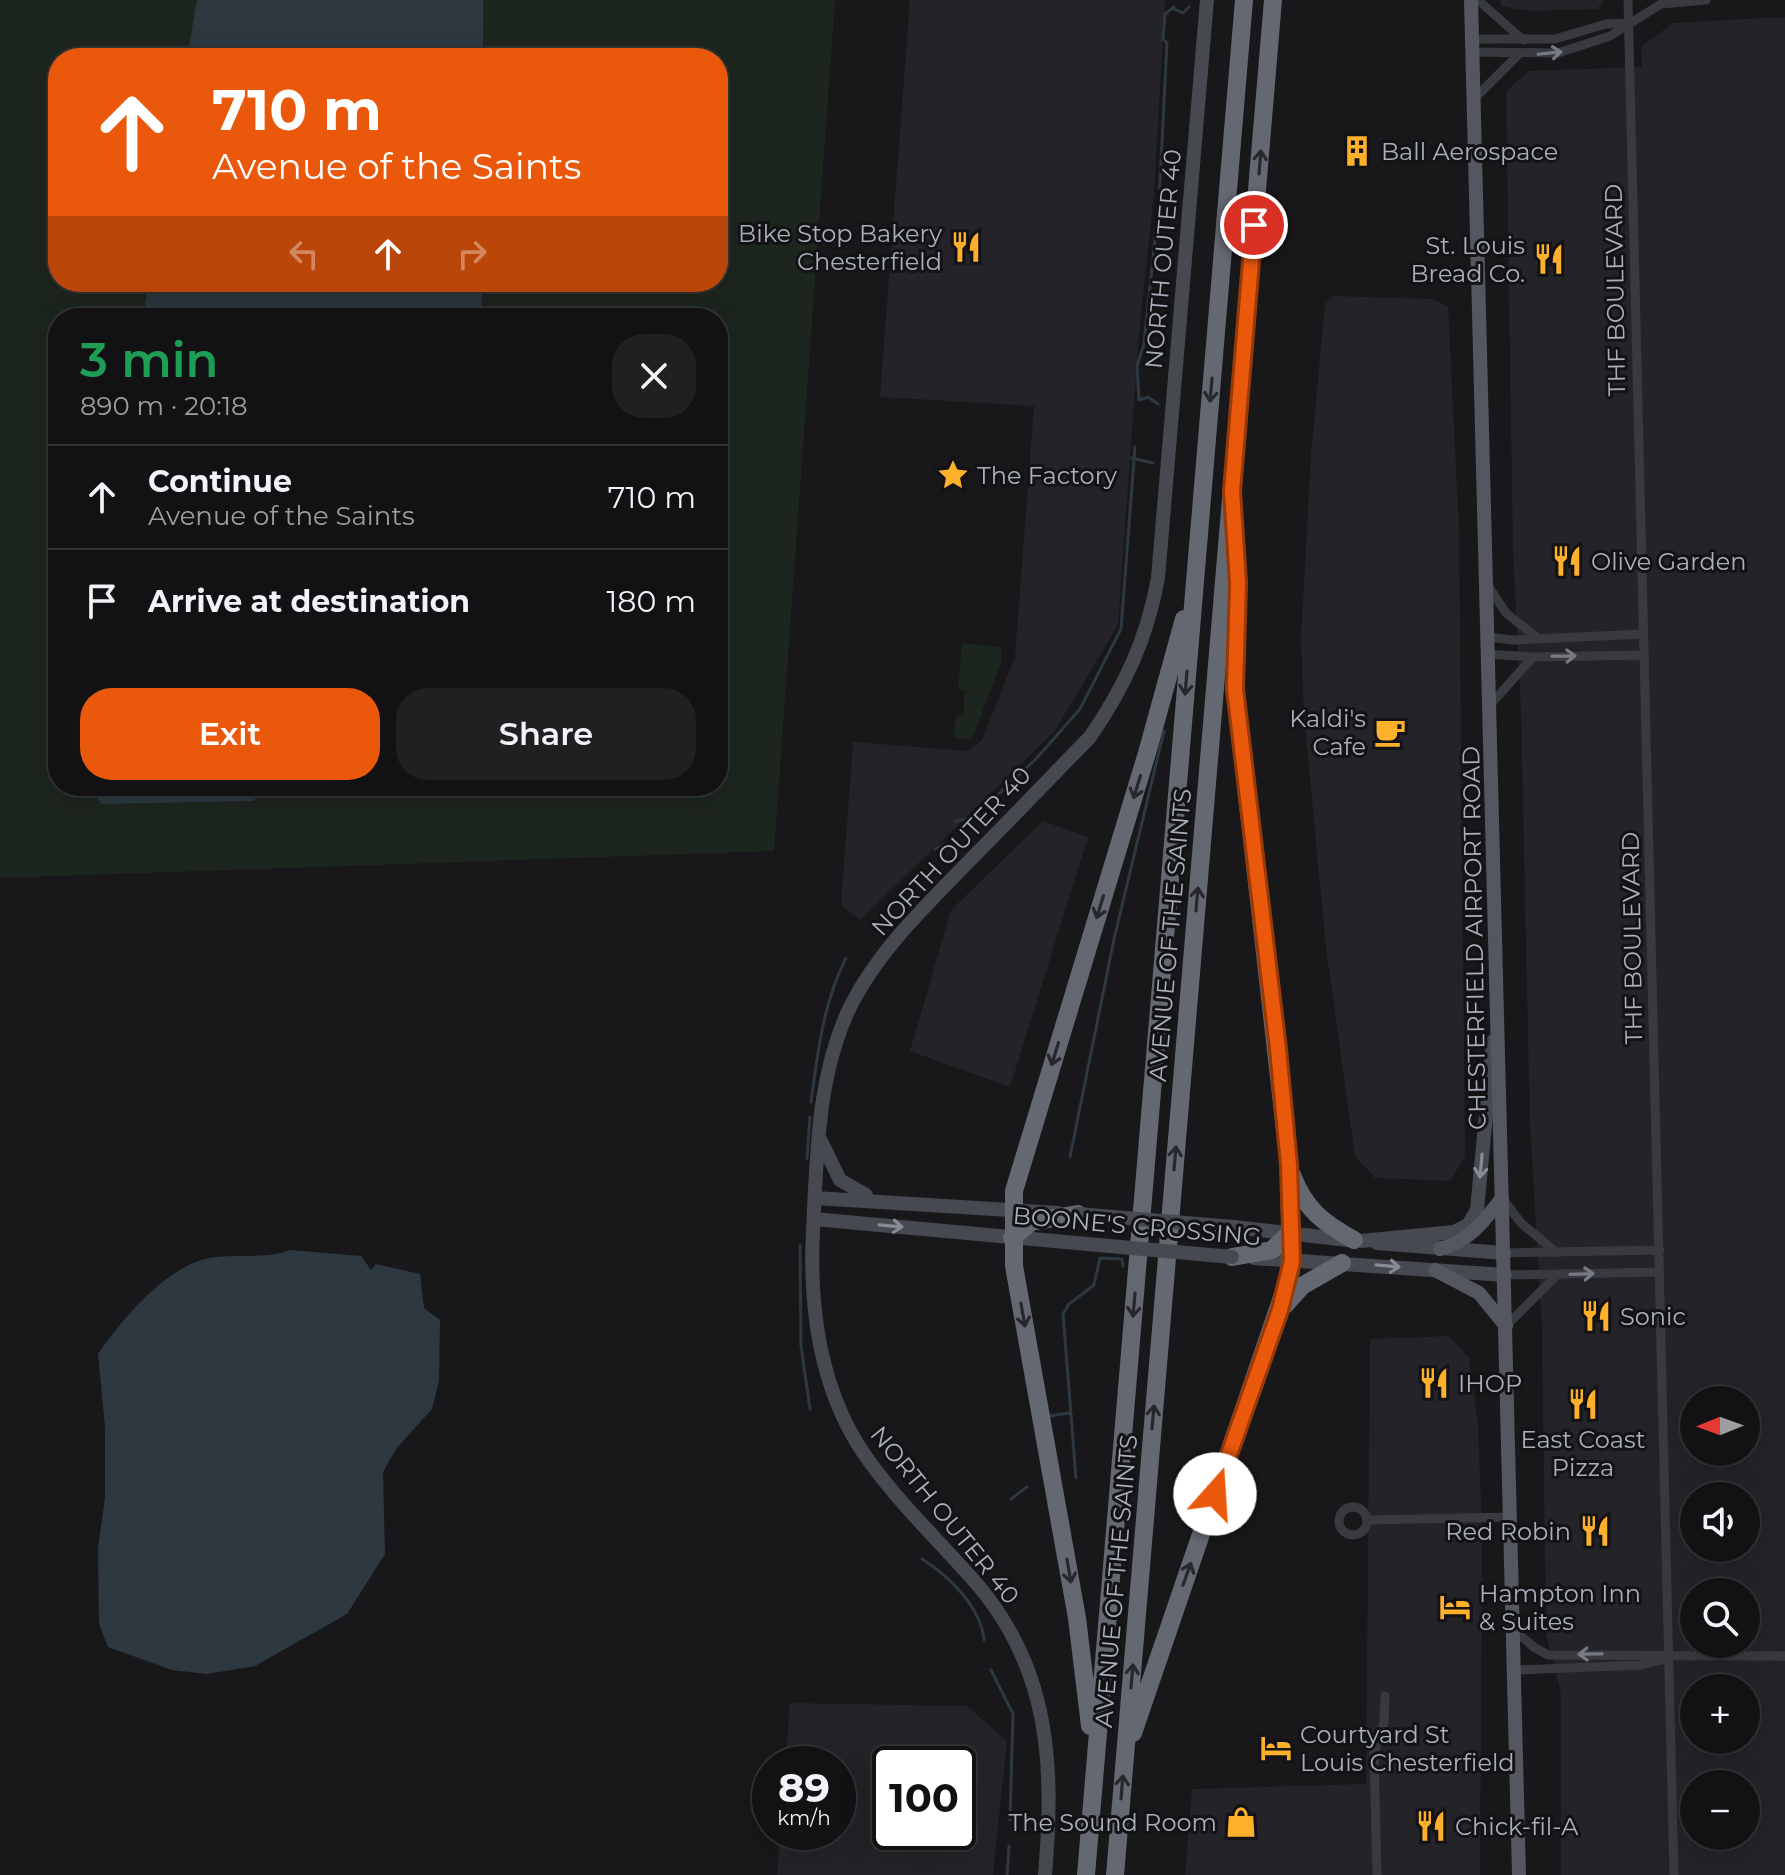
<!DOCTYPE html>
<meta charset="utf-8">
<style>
:root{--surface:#121214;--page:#1f2022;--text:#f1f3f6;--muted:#9c9ea0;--line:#313234;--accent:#ea580c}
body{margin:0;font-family:Montserrat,sans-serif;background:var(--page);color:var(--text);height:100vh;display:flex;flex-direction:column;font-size:30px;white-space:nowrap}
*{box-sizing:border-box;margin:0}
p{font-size:26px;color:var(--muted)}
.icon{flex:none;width:44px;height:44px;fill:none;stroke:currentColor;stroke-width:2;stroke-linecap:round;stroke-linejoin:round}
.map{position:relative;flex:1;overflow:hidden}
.panel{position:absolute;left:48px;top:308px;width:680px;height:488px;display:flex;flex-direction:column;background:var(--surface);border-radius:32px;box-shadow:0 8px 32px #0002,0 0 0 2px var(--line)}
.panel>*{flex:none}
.guide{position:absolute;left:48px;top:48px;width:680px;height:244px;border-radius:32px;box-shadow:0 8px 32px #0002,0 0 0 2px var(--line);background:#ea580c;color:#fff;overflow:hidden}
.needle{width:52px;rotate:269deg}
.fabs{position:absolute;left:1680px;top:1386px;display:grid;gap:16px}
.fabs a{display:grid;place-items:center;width:80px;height:80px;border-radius:50%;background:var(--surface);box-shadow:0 8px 32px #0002,0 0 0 2px var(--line);font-size:40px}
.speed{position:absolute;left:752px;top:1746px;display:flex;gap:16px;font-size:40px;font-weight:700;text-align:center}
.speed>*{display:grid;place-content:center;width:104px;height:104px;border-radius:50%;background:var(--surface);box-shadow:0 8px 32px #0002,0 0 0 2px var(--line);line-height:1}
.speed small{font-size:20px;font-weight:400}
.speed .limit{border:4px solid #111;border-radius:12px;background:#fff;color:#111}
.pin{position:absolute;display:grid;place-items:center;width:68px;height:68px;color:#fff;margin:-34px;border:4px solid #fff;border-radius:50%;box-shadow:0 2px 8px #0007}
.me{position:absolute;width:88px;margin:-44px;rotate:19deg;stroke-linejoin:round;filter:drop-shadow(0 0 6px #0008)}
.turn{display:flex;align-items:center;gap:28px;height:168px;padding:0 32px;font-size:36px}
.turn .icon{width:104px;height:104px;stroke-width:2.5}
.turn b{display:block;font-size:56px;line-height:68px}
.lanes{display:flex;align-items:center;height:76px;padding:0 32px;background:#0003;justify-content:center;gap:40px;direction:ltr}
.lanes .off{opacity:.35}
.round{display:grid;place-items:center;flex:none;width:84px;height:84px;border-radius:32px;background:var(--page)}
.headline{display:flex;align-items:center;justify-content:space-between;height:136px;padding:0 32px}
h1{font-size:48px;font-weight:600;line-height:60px;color:#1e9e55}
.button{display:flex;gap:16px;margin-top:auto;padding:16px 32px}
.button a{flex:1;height:92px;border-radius:32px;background:var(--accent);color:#fff;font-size:32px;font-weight:600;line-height:92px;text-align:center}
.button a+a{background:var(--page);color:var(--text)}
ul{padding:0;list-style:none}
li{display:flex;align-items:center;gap:24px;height:104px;padding:0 32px;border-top:2px solid var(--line)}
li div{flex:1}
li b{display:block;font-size:30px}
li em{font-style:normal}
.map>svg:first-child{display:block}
.built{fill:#242428;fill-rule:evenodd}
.green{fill:#1d261e;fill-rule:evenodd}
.water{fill:#2d3840}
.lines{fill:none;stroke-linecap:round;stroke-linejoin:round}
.stream{stroke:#2d3840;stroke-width:3}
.street{stroke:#393a40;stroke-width:9}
.secondary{stroke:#464950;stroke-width:14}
.primary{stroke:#54575f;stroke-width:14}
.highway{stroke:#646871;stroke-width:18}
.secondary-bridge{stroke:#464950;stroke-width:14}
.oneway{stroke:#777a84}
.oneway2{stroke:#27282d}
.oneway3{stroke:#868b96}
.route-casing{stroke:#983908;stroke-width:20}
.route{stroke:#ea580c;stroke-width:14}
.labels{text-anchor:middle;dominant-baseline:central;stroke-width:6;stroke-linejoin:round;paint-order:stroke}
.poi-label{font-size:24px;fill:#a9afbb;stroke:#131316;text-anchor:start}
.street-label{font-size:24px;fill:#a9afbb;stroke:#131316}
</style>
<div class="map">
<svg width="1785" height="1875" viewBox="0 0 1785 1875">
<rect width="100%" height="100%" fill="#18181a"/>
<path class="built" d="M910 0H1165L1154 193 1139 334 1118 625 1055 731 860 920 841 905 853 742 968 751 982 740 1015 657 1034 406 880 397Z
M1500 0H1605L1597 9 1529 11 1501 6Z
M1785 17V1875H1561V1693L1546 1635 1542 1327 1530 1124 1521 712 1513 551 1506 91 1529 71 1642 67 1641 47 1673 23ZM1694 1400H1746V1452H1694ZM1694 1496H1746V1548H1694ZM1694 1592H1746V1644H1694ZM1694 1688H1746V1740H1694ZM1694 1784H1746V1836H1694Z
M1333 296 1432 299 1448 306 1459 530 1465 1157 1450 1181 1375 1178 1355 1156 1326 948 1304 714 1301 639 1311 455 1325 304Z
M1043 821 1088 837 1010 1087 910 1051 951 910Z
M1449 1336 1469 1358 1478 1423 1482 1530 1480 1875H1185L1192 1789 1366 1784 1370 1339Z
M790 1703 967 1706 1007 1741 993 1875H777L780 1832H838V1764H785ZM890 1764H958V1832H890Z"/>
<path class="green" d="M0 0H835L774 851 0 878ZM58 58H718V282H58ZM58 318H718V786H58Z
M962 643 1001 647 1002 660 974 734 969 739 954 738 956 715H963L965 691 958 689Z"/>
<path class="water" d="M197 0H483V58H187Z
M149 282H482L481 318H143Z
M89 786H275L252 801 101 804Z
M290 1250 361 1256 371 1270 376 1264 420 1274 424 1308 440 1320 439 1381 432 1409 396 1449 383 1472 385 1554 347 1614 255 1666 207 1674 172 1670 108 1647 99 1624 98 1548 105 1498V1427L98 1354C123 1318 169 1262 216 1257 240 1254 267 1259 290 1250Z"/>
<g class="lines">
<path class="stream" d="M1174 9 1183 13 1189 7
M1158 404 1148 397 1139 400 1137 366 1144 344 1159 201 1167 43 1163 39 1165 14 1174 7
M1132 458 1153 463
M955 821 973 818 1035 760 1080 709 1121 629 1135 447
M935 849 944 844
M811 1102C818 1052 823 1003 846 958
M1070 1157 1114 939 1164 731
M807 1159 810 1117
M800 1245 801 1346 810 1409
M1049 1416 1069 1413
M1076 1478 1063 1314 1069 1304 1094 1285 1100 1258 1122 1259 1123 1266
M1011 1499 1027 1487
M922 1559C949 1576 981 1607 984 1640
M991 1670 1013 1714 1010 1820
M1007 1875 1009 1846"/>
<path class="street" d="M1478 0 1523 40
M1628 0 1674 1875
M1472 39H1555L1606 24 1626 23
M1472 52 1558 53 1610 36 1661 4 1706 0
M1474 99 1518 55
M1487 584 1506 613 1539 639
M1488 637 1513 640 1644 634
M1486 654 1533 657 1644 655
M1490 705 1533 657
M1503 1199 1521 1223 1557 1253
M1504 1253 1660 1250
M1505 1275 1660 1272
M1506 1326 1557 1275
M1339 1521a14 14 0 1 1 28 0a14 14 0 1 1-28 0Z
M1367 1520 1511 1517
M1513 1629 1535 1648 1548 1655 1785 1656
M1515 1670 1641 1665 1665 1659
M1377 1875 1374 1753 1384 1723 1385 1696"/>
<path class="secondary" d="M821 1141 840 1180 866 1195
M815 1198 1058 1213
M814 1219 1076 1243
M1234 1227 1348 1240
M1361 1241 1454 1232 1468 1225 1477 1210 1493 1041
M1377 1243 1504 1253
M1254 1258 1505 1275
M1045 1875C1054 1768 1051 1671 977 1584 941 1543 901 1505 869 1461 820 1394 809 1311 813 1230 817 1155 817 1074 851 1005 880 948 927 905 971 859 1011 819 1050 778 1090 737 1125 686 1147 639 1158 578L1207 0"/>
<path class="primary" d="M1471 0 1519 1875
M1440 1249C1471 1240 1483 1222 1502 1198
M1435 1270 1479 1293 1506 1326"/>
<path class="highway" d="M1292 1175C1305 1209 1323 1223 1354 1240
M1012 1238 1031 1222 1078 1214
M1232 1257 1272 1250 1291 1232
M1285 1305 1302 1286 1342 1263
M1090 1726 1077 1618 1014 1266V1191L1147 753 1184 619
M1133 1733 1291 1271 1289 1165 1235 689 1236 552
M1086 1875 1244 0
M1115 1875 1273 0"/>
<path class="secondary-bridge" d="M1078 1214 1234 1227
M1076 1243 1232 1257"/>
</g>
<defs><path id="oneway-shaft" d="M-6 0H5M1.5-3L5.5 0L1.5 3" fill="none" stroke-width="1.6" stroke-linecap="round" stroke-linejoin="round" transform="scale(2)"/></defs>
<g class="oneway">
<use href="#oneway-shaft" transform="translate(1550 53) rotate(-6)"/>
<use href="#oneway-shaft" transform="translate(1564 656) rotate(-1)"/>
<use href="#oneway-shaft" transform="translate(1582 1274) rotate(-2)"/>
<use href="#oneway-shaft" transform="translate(1590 1654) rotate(179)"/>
</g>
<g class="oneway2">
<use href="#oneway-shaft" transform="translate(1260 162) rotate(-85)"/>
<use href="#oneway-shaft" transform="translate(1211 390) rotate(95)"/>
<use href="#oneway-shaft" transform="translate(1186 683) rotate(95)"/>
<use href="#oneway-shaft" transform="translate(1137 787) rotate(107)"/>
<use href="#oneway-shaft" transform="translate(1197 899) rotate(-85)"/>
<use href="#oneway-shaft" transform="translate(1100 907) rotate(107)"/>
<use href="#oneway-shaft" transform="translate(1055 1054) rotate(107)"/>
<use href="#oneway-shaft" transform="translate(1175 1158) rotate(-85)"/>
<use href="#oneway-shaft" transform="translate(1134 1305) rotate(95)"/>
<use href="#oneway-shaft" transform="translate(1023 1315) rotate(80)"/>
<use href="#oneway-shaft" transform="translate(1153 1417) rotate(-85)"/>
<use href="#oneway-shaft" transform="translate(1069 1571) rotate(80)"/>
<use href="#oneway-shaft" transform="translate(1187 1574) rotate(-70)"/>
<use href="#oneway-shaft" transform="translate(1132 1676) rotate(-85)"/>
<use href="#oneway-shaft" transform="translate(1122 1787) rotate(-85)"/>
</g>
<g class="oneway3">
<use href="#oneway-shaft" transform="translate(1481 1166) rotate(95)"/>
<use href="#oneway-shaft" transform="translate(891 1226) rotate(5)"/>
<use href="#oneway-shaft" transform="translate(1388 1266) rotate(5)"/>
</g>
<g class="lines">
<defs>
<path id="route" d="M1215 1494 1280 1310 1292 1261 1289 1165 1278 1049 1235 689 1238 583 1232 491 1254 225"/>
</defs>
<use href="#route" class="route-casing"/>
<use href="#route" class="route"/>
</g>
<defs>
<symbol id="building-bare" viewBox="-9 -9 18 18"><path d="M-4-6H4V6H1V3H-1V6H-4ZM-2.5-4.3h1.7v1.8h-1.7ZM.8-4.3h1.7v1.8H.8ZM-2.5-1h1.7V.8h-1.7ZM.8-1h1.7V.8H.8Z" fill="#ffb02b" stroke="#131316" stroke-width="2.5" paint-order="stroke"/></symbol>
<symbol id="restaurant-bare" viewBox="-9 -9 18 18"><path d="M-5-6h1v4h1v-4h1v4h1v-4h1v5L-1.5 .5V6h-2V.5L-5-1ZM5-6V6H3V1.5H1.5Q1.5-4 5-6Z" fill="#ffb02b" stroke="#131316" stroke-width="2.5" paint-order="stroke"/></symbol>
<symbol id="sight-bare" viewBox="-9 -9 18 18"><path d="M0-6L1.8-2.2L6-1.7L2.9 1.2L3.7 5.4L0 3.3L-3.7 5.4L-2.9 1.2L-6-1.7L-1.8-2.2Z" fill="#ffb02b" stroke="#131316" stroke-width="2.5" paint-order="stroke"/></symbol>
<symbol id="cafe-bare" viewBox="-9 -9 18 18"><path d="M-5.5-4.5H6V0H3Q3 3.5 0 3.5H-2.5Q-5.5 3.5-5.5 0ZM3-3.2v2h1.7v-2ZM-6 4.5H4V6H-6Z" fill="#ffb02b" stroke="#131316" stroke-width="2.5" paint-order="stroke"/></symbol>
<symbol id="hotel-bare" viewBox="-9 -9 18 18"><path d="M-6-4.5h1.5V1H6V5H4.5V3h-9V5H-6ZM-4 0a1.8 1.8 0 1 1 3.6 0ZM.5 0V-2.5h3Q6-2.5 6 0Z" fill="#ffb02b" stroke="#131316" stroke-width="2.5" paint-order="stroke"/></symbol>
<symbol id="shop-bare" viewBox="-9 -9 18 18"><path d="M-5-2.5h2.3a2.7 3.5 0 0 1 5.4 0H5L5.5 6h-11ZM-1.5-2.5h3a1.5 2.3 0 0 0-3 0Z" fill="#ffb02b" stroke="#131316" stroke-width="2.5" paint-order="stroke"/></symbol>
</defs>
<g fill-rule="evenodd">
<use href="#building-bare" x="1335" y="129" width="44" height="44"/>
<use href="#restaurant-bare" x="944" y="225" width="44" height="44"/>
<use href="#restaurant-bare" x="1527" y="237" width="44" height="44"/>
<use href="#sight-bare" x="931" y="453" width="44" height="44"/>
<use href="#restaurant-bare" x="1545" y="539" width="44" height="44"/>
<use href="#cafe-bare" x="1368" y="710" width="44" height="44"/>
<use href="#restaurant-bare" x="1574" y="1294" width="44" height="44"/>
<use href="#restaurant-bare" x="1412" y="1361" width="44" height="44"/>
<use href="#restaurant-bare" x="1561" y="1382" width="44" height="44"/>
<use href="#restaurant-bare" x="1573" y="1509" width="44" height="44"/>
<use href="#hotel-bare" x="1433" y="1585" width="44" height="44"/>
<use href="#hotel-bare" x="1254" y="1726" width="44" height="44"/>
<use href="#shop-bare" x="1219" y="1800" width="44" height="44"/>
<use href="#restaurant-bare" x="1409" y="1804" width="44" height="44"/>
</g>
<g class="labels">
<g class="poi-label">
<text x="1381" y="151">Ball Aerospace</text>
<text x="942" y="233" text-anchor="end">Bike Stop Bakery<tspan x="942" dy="28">Chesterfield</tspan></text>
<text x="1525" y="245" text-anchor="end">St. Louis<tspan x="1525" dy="28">Bread Co.</tspan></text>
<text x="977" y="475">The Factory</text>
<text x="1591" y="561">Olive Garden</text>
<text x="1366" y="718" text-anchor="end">Kaldi's<tspan x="1366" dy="28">Cafe</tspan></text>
<text x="1620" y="1316">Sonic</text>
<text x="1458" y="1383">IHOP</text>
<text x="1583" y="1439" text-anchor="middle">East Coast<tspan x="1583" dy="28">Pizza</tspan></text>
<text x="1571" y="1531" text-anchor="end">Red Robin</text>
<text x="1479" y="1593">Hampton Inn<tspan x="1479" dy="28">&amp; Suites</tspan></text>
<text x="1300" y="1734">Courtyard St<tspan x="1300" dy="28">Louis Chesterfield</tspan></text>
<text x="1217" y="1822" text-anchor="end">The Sound Room</text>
<text x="1455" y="1826">Chick-fil-A</text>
</g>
<g class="street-label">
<text transform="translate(1163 259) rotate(-85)">NORTH OUTER 40</text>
<text transform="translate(1615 290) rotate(-91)">THF BOULEVARD</text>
<text transform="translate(951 851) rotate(-47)">NORTH OUTER 40</text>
<text transform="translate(1170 935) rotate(-85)">AVENUE OF THE SAINTS</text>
<text transform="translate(1474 938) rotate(-91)">CHESTERFIELD AIRPORT ROAD</text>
<text transform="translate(1632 938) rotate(-91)">THF BOULEVARD</text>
<text transform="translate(1137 1226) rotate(5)">BOONE'S CROSSING</text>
<text transform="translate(945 1515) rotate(51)">NORTH OUTER 40</text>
<text transform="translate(1116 1581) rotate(-85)">AVENUE OF THE SAINTS</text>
</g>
</g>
</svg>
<div class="fabs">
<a><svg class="needle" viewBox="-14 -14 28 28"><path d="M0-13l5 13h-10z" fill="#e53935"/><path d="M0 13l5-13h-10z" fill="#9c9ea0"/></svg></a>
<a><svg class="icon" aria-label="sound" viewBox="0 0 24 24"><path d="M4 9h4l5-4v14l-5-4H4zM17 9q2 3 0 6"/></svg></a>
<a><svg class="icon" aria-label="search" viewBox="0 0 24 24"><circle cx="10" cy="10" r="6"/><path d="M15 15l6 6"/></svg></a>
<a>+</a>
<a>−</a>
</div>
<div class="speed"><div>89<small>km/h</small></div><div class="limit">100</div></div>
<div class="pin" style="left:1254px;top:225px;background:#d93025"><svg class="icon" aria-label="arrive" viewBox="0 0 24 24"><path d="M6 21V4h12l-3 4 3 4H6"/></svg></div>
<svg class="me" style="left:1215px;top:1494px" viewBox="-20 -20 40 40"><circle r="19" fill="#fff"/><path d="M0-13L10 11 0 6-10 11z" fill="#ea580c"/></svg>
<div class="guide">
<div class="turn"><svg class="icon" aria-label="ahead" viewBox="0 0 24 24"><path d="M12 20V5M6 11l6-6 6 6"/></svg><div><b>710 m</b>Avenue of the Saints</div></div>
<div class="lanes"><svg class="icon off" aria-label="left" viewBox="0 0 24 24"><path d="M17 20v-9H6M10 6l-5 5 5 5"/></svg><svg class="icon" aria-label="ahead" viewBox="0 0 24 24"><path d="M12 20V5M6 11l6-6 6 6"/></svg><svg class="icon off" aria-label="right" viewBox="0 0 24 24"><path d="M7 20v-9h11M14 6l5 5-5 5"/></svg></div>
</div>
<section class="panel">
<div class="headline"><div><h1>3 min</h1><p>890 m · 20:18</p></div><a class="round"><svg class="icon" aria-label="close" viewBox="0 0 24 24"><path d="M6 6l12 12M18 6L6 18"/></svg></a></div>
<ul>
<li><svg class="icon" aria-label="ahead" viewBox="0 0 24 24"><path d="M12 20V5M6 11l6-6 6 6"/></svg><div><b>Continue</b><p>Avenue of the Saints</p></div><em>710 m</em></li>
<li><svg class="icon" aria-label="arrive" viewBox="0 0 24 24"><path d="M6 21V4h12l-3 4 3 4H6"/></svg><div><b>Arrive at destination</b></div><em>180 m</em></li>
</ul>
<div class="button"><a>Exit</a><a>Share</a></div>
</section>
</div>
